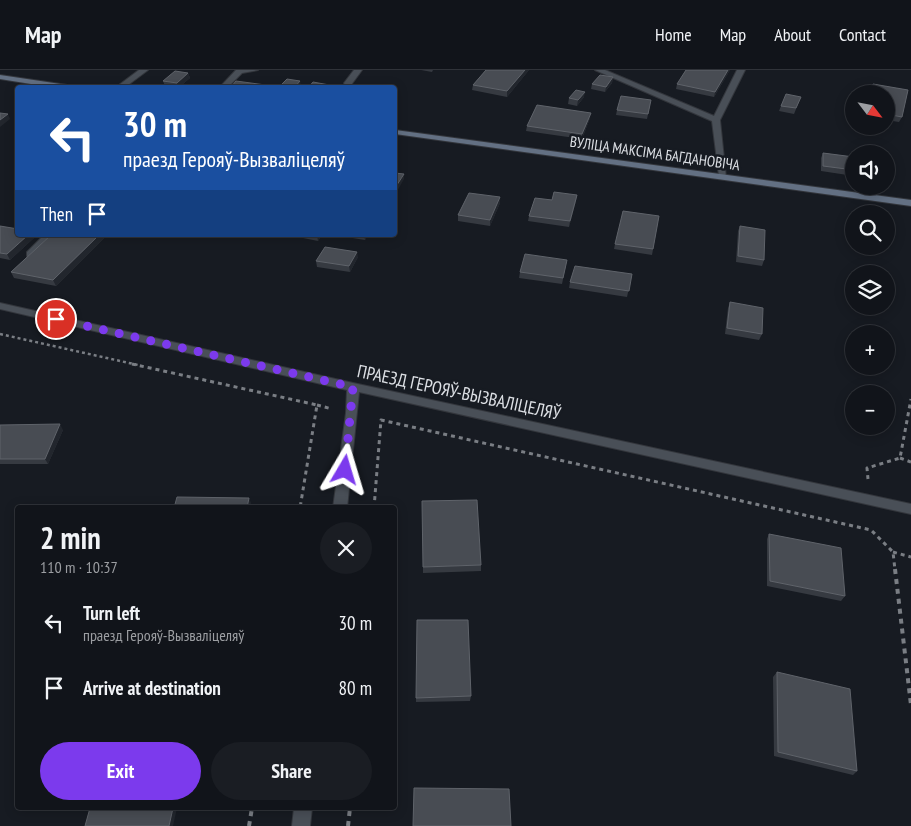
<!DOCTYPE html>
<meta charset="utf-8">
<style>
:root{--surface:#11141a;--page:#1a1d23;--text:#f1f3f6;--muted:#9c9ea2;--line:#303339;--accent:#7c3aed}
body{margin:0;font-family:"PT Sans Narrow",sans-serif;background:var(--page);color:var(--text);height:100vh;display:flex;flex-direction:column;font-size:19px;white-space:nowrap}
*{box-sizing:border-box;margin:0}
p{font-size:16px;color:var(--muted)}
.icon{flex:none;width:28px;height:28px;fill:none;stroke:currentColor;stroke-width:2;stroke-linecap:round;stroke-linejoin:round}
.map{position:relative;flex:1;overflow:hidden}
.drawer{position:absolute;left:15px;top:435px;width:382px;height:305px;display:flex;flex-direction:column;background:var(--surface);border-radius:5px;box-shadow:0 2px 12px #0003,0 0 0 1px var(--line)}
.drawer>*{flex:none}
.guide{position:absolute;left:15px;top:15px;width:382px;height:152px;border-radius:5px;box-shadow:0 2px 12px #0003,0 0 0 1px var(--line);background:#1a4fa0;color:#fff;overflow:hidden}
.needle{width:32px;rotate:122deg}
.controls{position:absolute;left:845px;top:15px;display:grid;gap:10px}
.controls a{display:grid;place-items:center;width:50px;height:50px;border-radius:50%;background:var(--surface);box-shadow:0 2px 12px #0003,0 0 0 1px var(--line);font-size:25px}
.pin{position:absolute;display:grid;place-items:center;width:42px;height:42px;color:#fff;margin:-21px;border:2px solid #fff;border-radius:50%;box-shadow:0 1px 5px #0007}
.me{position:absolute;width:55px;margin:-28px;rotate:7deg;stroke-linejoin:round;filter:drop-shadow(0 0 4px #0008)}
.turn{display:flex;align-items:center;gap:18px;height:105px;padding:0 25px;font-size:22px}
.turn .icon{width:65px;height:65px;stroke-width:2.5}
.turn b{display:block;font-size:35px;line-height:42px}
.then{display:flex;align-items:center;height:48px;padding:0 25px;background:#0003;gap:10px;font-size:19px}
.round{display:grid;place-items:center;flex:none;width:52px;height:52px;border-radius:26px;background:var(--page)}
.overview{display:flex;align-items:center;justify-content:space-between;height:85px;padding:0 25px}
h1{font-size:30px;font-weight:800;line-height:38px}
.primary-button{display:flex;gap:10px;margin-top:auto;padding:10px 25px}
.primary-button a{flex:1;height:58px;border-radius:30px;background:var(--accent);color:#fff;font-size:20px;font-weight:800;line-height:58px;text-align:center}
.primary-button a+a{background:var(--page);color:var(--text)}
ul{padding:0;list-style:none}
li{display:flex;align-items:center;gap:15px;height:65px;padding:0 25px}
li div{flex:1}
li b{display:block;font-size:19px}
li em{font-style:normal}
header{display:flex;align-items:center;gap:30px;box-sizing:border-box;height:70px;padding:0 25px;background:var(--surface);border-bottom:1px solid var(--line)}
header strong{font-size:24px}
nav{display:flex;gap:28px;margin-inline-start:auto;font-size:18px}
.map>svg:first-child{display:block}
.lines{fill:none;stroke-linecap:round;stroke-linejoin:round}
.service-casing{stroke:#33363c;stroke-width:2}
.minor-casing{stroke:#33363c;stroke-width:2}
.secondary-casing{stroke:#33363c;stroke-width:2}
.path-far2{stroke:#7a7e84;stroke-width:2.5;stroke-dasharray:3 3;stroke-linecap:butt}
.path-far1{stroke:#7a7e84;stroke-width:3;stroke-dasharray:4 4;stroke-linecap:butt}
.path{stroke:#7a7e84;stroke-width:4;stroke-dasharray:5 5;stroke-linecap:butt}
.service{fill:#494f57;fill-rule:evenodd}
.minor{fill:#494f57;fill-rule:evenodd}
.secondary{fill:#637083;fill-rule:evenodd}
.wall{fill:#363a41}
.shaded-wall{fill:#22262d}
.building{fill:#484c53;stroke:#5f636a}
.route{stroke:#7c3aed;stroke-width:9;stroke-dasharray:0 16.2}
.labels{text-anchor:middle;dominant-baseline:central;stroke-width:5;stroke-linejoin:round;paint-order:stroke}
.far-street-label{font-size:15px;fill:#dde0e5;stroke:#171b22}
.street-label{font-size:18px;fill:#dde0e5;stroke:#171b22}
</style>
<header>
<strong>Map</strong>
<nav><a>Home</a><a>Map</a><a>About</a><a>Contact</a></nav>
</header>
<div class="map">
<svg width="911" height="756" viewBox="0 0 911 756">
<rect width="100%" height="100%" fill="#171b22"/>
<g class="lines">
<defs>
<path id="service" d="M139 0H148L124 18H115Z
M236 0H258L242 3 227 18H219Z
M354 0H362L351 15H345L344 13Z
M595 0H605L714 46 737 0H745L720 50 726 108 719 106 712 51Z
M44 165H55L33 186H27V182Z"/>
<path id="minor" d="M0 233 353 313 911 434V444L359 322 347 438H333L346 343 347 320 0 239Z
M294 738H312L310 756H292Z"/>
<path id="secondary" d="M0 5 74 16 77 18H56L0 9Z
M395 60 911 130V136L395 64Z"/>
</defs>
<use href="#service" class="service-casing"/>
<use href="#minor" class="minor-casing"/>
<use href="#secondary" class="secondary-casing"/>
<path class="path-far2" d="M0 264 138 295"/>
<path class="path-far1" d="M132 294 317 335 300 438
M317 335 332 339
M900 388 911 392
M868 409 867 398 900 388 911 329
M374 438 381 350 871 460 893 482 895 500
M893 482 911 487"/>
<path class="path" d="M895 499 911 635
M249 756 252 738
M348 756 350 738"/>
<use href="#service" class="service"/>
<use href="#minor" class="minor"/>
<use href="#secondary" class="secondary"/>
</g>
<path class="wall" d="M421 0H433L432 2Z
M486 0H529L507 27 472 20 473 15Z
M730 0 714 27 676 19 677 14Z
M188 3 190 8 178 18 165 16 163 11Z
M613 7 612 13 605 22 591 19 592 14Z
M873 14 908 20 902 47 899 52 886 50V24H870Z
M584 27 577 36 568 34 569 28Z
M801 27 794 44 779 41 781 36Z
M650 35 647 49 616 45 617 40Z
M590 48 582 69 526 61 527 56Z
M823 83 854 87V106L821 101V88Z
M577 125 576 131 569 157 528 151 529 146 552 130Z
M500 133 490 156 458 151V145Z
M659 146 652 185 614 179 615 174Z
M0 156 18 165H33L35 167 10 190 0 188Z
M740 156 764 190 762 196 736 192 738 161Z
M51 165H107L56 216 14 208 11 202Z
M303 165H322L318 171 303 168Z
M339 165H368L365 170 340 166Z
M358 187 350 202 317 197 316 191Z
M567 190 562 214 519 208 520 202Z
M632 204 627 227 569 218 570 212Z
M730 232 762 264 759 270 725 264 728 238Z
M0 355 63 360 48 394H0Z
M769 464 845 526 841 531 767 516V469Z
M481 495V501L423 503V497Z
M777 602 857 701 853 705 774 686 773 607Z
M471 626 470 631 416 632V628Z"/>
<path class="shaded-wall" d="M525 0H529L507 27V21Z
M728 0H730L714 27 715 22Z
M188 3 190 8 178 18 177 13Z
M613 7 612 13 605 22 606 17Z
M300 11 301 16 300 18H294Z
M585 22 584 27 577 36 578 30Z
M591 43 590 48 582 69V64Z
M8 44 10 49 0 57V50Z
M404 104V109L395 125V118Z
M577 125 576 131 569 157 570 151Z
M500 127V133L490 156V150Z
M28 165H33L35 167 10 190 7 184Z
M99 165H107L56 216 53 210Z
M317 165H322L318 171Z
M364 165H368L365 170Z
M357 182 358 187 350 202 349 196Z
M60 354 63 360 48 394 45 389Z
M249 428 251 433 250 438H247Z
M173 738H177L173 756H169Z"/>
<path class="building" d="M486 0H525L507 21 473 15Z
M686 0H728L715 22 677 14Z
M175 1 188 3 177 13 163 11Z
M600 5 613 7 606 17 592 14Z
M287 9 300 11 294 18H278Z
M236 11 273 16 271 18H230Z
M313 12 346 18H308Z
M873 14 908 20 902 47 886 44V24H870Z
M576 20 585 22 578 30 569 28Z
M786 24 801 27 796 38 781 36Z
M621 26 651 30 648 44 617 40Z
M537 35 591 43 582 64 527 56Z
M0 43 8 44 0 50Z
M823 83 854 87V100L823 96Z
M395 103 404 104 395 118Z
M554 122 577 125 570 151 529 146 535 128 552 130Z
M469 123 500 127 490 150 458 145Z
M623 141 659 146 653 179 615 174Z
M0 156 18 159V165H28L7 184 0 183Z
M740 156 765 160 764 190 738 186Z
M51 165H99L53 210 11 202Z
M325 177 357 182 349 196 316 191Z
M525 184 567 190 563 208 520 202Z
M575 196 632 204 629 221 570 212Z
M730 232 763 238 762 264 727 258Z
M60 354 45 389H0V355Z
M177 427 249 428 247 438H174Z
M477 430 481 495 423 497 422 431Z
M769 464 841 478 845 526 770 511Z
M417 550H468L471 626 416 628Z
M777 602 850 619 857 701 778 682Z
M414 718 509 719 511 756H413Z
M90 738H173L169 756H85Z"/>
<g class="lines">
<path class="route" d="M56 249 353 317 345 400"/>
</g>
<g class="labels">
<g class="far-street-label">
<text transform="translate(655 83) rotate(8)">ВУЛІЦА МАКСІМА БАГДАНОВІЧА</text>
</g>
<g class="street-label">
<text transform="translate(459 322) rotate(12)">ПРАЕЗД ГЕРОЯЎ-ВЫЗВАЛІЦЕЛЯЎ</text>
</g>
</g>
</svg>
<div class="controls">
<a><svg class="needle" viewBox="-14 -14 28 28"><path d="M0-13l5 13h-10z" fill="#e53935"/><path d="M0 13l5-13h-10z" fill="#9c9ea2"/></svg></a>
<a><svg class="icon" aria-label="sound" viewBox="0 0 24 24"><path d="M4 9h4l5-4v14l-5-4H4zM17 9q2 3 0 6"/></svg></a>
<a><svg class="icon" aria-label="search" viewBox="0 0 24 24"><circle cx="10" cy="10" r="6"/><path d="M15 15l6 6"/></svg></a>
<a><svg class="icon" aria-label="layers" viewBox="0 0 24 24"><path d="M12 4l9 5-9 5-9-5zM3 14l9 5 9-5"/></svg></a>
<a>+</a>
<a>−</a>
</div>
<div class="pin" style="left:56px;top:249px;background:#d93025"><svg class="icon" aria-label="arrive" viewBox="0 0 24 24"><path d="M6 21V4h12l-3 4 3 4H6"/></svg></div>
<svg class="me" style="left:345px;top:400px" viewBox="-20 -20 40 40"><path d="M0-17L14 15 0 8-14 15z" fill="#7c3aed" stroke="#fff" stroke-width="4"/></svg>
<div class="guide">
<div class="turn"><svg class="icon" aria-label="left" viewBox="0 0 24 24"><path d="M17 20v-9H6M10 6l-5 5 5 5"/></svg><div><b>30 m</b>праезд Герояў-Вызваліцеляў</div></div>
<div class="then">Then<svg class="icon" aria-label="arrive" viewBox="0 0 24 24"><path d="M6 21V4h12l-3 4 3 4H6"/></svg></div>
</div>
<section class="drawer">
<div class="overview"><div><h1>2 min</h1><p>110 m · 10:37</p></div><a class="round"><svg class="icon" aria-label="close" viewBox="0 0 24 24"><path d="M6 6l12 12M18 6L6 18"/></svg></a></div>
<ul>
<li><svg class="icon" aria-label="left" viewBox="0 0 24 24"><path d="M17 20v-9H6M10 6l-5 5 5 5"/></svg><div><b>Turn left</b><p>праезд Герояў-Вызваліцеляў</p></div><em>30 m</em></li>
<li><svg class="icon" aria-label="arrive" viewBox="0 0 24 24"><path d="M6 21V4h12l-3 4 3 4H6"/></svg><div><b>Arrive at destination</b></div><em>80 m</em></li>
</ul>
<div class="primary-button"><a>Exit</a><a>Share</a></div>
</section>
</div>
